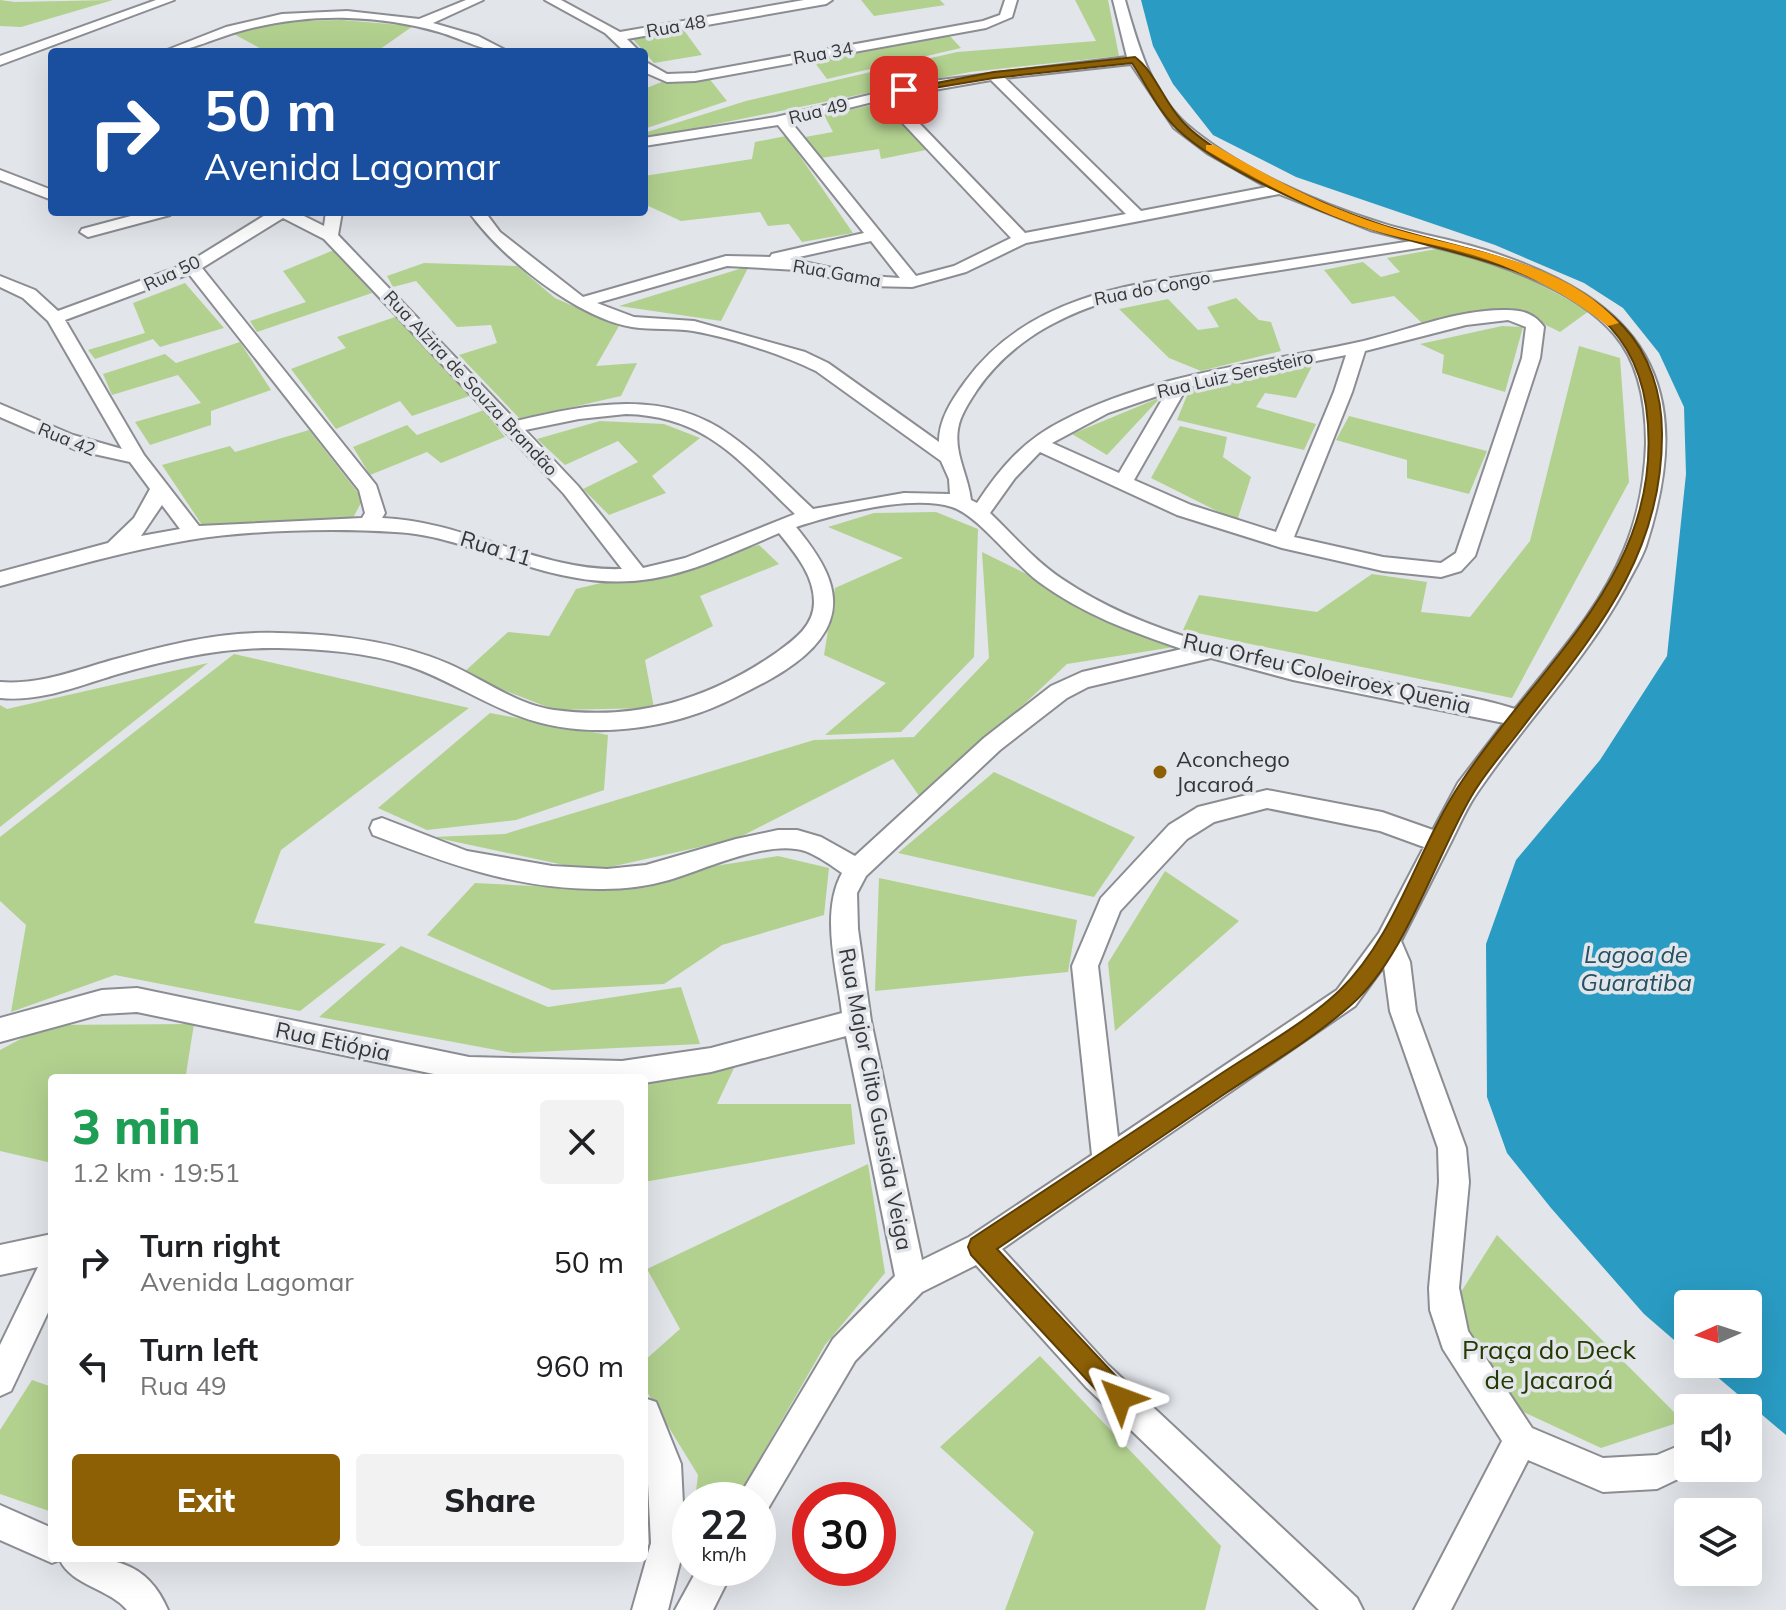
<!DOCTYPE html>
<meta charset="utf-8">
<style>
:root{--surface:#fff;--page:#f2f2f2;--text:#202124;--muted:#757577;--accent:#8d6006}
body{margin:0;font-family:Mulish,sans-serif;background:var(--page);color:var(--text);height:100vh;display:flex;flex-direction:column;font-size:30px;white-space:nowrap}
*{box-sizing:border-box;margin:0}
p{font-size:26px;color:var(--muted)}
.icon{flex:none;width:44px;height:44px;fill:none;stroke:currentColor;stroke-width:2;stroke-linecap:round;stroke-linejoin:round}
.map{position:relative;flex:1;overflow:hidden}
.sheet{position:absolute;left:48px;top:1074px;width:600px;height:488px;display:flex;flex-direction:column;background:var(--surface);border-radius:8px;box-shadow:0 8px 32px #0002}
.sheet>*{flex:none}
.hud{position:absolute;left:48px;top:48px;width:600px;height:168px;border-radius:8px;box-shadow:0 8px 32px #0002;background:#1a4fa0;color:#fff;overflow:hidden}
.needle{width:52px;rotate:267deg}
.tools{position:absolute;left:1674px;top:1290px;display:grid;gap:16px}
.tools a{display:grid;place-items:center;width:88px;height:88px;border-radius:8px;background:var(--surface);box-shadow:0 8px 32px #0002;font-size:40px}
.speed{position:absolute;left:672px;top:1482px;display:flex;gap:16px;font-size:40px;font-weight:700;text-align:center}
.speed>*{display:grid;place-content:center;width:104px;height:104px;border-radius:50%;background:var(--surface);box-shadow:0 8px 32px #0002;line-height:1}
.speed small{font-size:20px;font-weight:400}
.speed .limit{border:12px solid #d22;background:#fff;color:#111}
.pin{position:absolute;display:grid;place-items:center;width:68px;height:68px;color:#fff;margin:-34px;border-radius:16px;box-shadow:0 4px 12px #0006}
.me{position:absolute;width:88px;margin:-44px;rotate:314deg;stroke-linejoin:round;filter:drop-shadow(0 0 6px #0008)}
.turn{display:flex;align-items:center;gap:28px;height:168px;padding:0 24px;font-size:36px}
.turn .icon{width:104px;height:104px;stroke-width:2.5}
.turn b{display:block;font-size:56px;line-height:68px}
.round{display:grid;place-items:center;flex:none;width:84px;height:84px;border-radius:8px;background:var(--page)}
.overview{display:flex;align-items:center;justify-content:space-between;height:136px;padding:0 24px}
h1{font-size:48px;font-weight:800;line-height:60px;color:#1e9e55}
.primary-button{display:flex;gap:16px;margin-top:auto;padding:16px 24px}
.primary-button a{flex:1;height:92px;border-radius:8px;background:var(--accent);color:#fff;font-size:32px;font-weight:800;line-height:92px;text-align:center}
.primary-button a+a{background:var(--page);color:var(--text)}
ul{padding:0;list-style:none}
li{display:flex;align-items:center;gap:24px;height:104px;padding:0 24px}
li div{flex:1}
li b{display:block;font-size:30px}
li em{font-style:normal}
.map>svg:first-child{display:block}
.green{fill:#b2d18f}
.water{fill:#2a9cc4}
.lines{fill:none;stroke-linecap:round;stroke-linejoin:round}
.street-casing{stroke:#8b8d92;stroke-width:4}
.street{fill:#fff;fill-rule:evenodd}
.route{fill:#8d6006;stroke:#5c3e04;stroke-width:2}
.slow{fill:#f59e0b}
.poi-dot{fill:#8d6006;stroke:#e2e5ea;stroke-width:3}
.labels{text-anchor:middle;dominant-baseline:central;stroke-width:7;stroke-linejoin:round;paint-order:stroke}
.far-street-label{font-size:18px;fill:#353638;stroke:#e2e5ea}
.street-label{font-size:22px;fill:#353638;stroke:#e2e5ea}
.poi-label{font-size:22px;fill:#353638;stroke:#e2e5ea;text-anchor:start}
.water-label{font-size:24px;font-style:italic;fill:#235062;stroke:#e2e5ea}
.near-park-label{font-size:26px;fill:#243a00;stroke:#e2e5ea}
</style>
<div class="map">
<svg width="1786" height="1610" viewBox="0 0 1786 1610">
<rect width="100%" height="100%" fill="#e2e5ea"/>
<path class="green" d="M0 0 15 2 113 0 21 27 0 26Z
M861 0H940L945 5 874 16Z
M1075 0H1108L1119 56 970 72 644 139V133L746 101 957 52 1096 41Z
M342 20 413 26 376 52H267L232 33 289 21Z
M683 29 702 55 654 63 631 37Z
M948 34 961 48 827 79 812 59Z
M708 77 727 101 644 129V89L664 81Z
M882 103 926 150 881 159 879 149 821 158 805 137 833 132 824 115Z
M786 136 853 233 802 242 789 224 768 226 760 212 681 221 644 204V176L752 159 755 142Z
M1442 248 1512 269 1589 311 1560 332 1511 308 1422 323 1394 296 1352 304 1324 270 1363 262 1381 277 1400 272 1387 258Z
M334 250 372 293 257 332 250 321 306 302 283 271Z
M424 263 517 266 555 298 619 326 596 366 637 363 621 396 520 419 459 355 497 343 491 325 457 327 416 281 393 287 387 276Z
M749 266 721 321 619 306Z
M185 283 224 328 160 347 153 339 95 359 88 350 145 333 133 303Z
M1236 298 1259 320 1271 322 1281 351 1201 371 1169 358 1119 309 1168 299 1198 330 1219 327 1207 307Z
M395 317 472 395 412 416 400 401 336 429 291 369 346 348 337 337Z
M1502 326 1523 327 1505 392 1442 373 1444 355 1420 344Z
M240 342 271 390 211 411V425L150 445 135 422 201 403 178 375 112 395 103 374 165 354 176 363Z
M1579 346 1620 358 1629 482 1512 698 1183 630 1199 595 1317 612 1372 574 1427 582 1421 612 1470 617 1530 541Z
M1314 362 1296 398 1265 393 1256 407 1316 424 1304 450 1177 420 1190 388Z
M1161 397 1107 455 1072 434Z
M484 410 505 437 441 463 427 452 370 475 353 447 407 425 417 435Z
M1349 416 1487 451 1469 494 1407 478V460L1336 440Z
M600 421 664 424 700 438 652 476 666 493 609 515 583 489 638 462 618 441 565 465 537 439Z
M1180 426 1227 437 1223 457 1251 477 1237 521 1151 478Z
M309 430 363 499 353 518 204 528 162 465 230 446 235 452Z
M936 512 978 529 974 657 901 732 825 735 886 683 824 655 835 588 903 558 828 527 874 513Z
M759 545 779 564 700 596 713 626 645 660 654 708 555 710 462 674 508 632 549 636 576 589Z
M982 552 1174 647 1067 664 922 800 893 759 736 839 592 871 433 837 505 834 814 740 914 737 989 658Z
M234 654 469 708 281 850 254 923 386 944 300 1011 115 975 11 1012 26 925 0 901V837Z
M208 663 0 827V705L7 709Z
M490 713 608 735 604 790 516 820 427 830 378 808Z
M994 772 1135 837 1094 897 898 853Z
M778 856 829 868 824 915 722 945 664 984 552 990 427 935 475 883 575 888Z
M1165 871 1239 921 1115 1031 1108 963Z
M879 878 1077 920 1068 972 875 991Z
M401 946 548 1007 681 987 700 1044 513 1053 319 1017Z
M194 1024 186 1074 191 1078H52V1163L0 1151V1050L47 1025Z
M734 1068 717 1104H851L855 1144 644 1182V1079Z
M868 1164 885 1273 825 1345 736 1500H695L698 1475 644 1387V1361L680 1329 647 1269Z
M1497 1235 1683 1421 1601 1448 1513 1407 1463 1329 1461 1292Z
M1040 1356 1221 1546 1205 1610H1005L1034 1532 940 1447Z
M32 1380 52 1387V1512L0 1494V1430Z"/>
<path class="water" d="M1141 0H1786V1435L1702 1364H1748V1304H1688V1352L1644 1314 1551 1208 1507 1153 1487 1097 1486 944 1516 860 1600 760 1667 656 1686 474 1684 407 1659 353 1623 308 1584 283 1495 245 1296 177 1213 135 1173 84 1153 46Z"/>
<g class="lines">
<defs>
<path id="street" d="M156 0H174L0 65V56Z
M466 0H483L433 23 478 36 509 52C484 52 463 39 439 32 409 23 378 19 348 18 314 17 278 21 244 30 216 37 191 52 162 52L226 27 282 14 347 11 419 19Z
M545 0H561L620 32 804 0H832L826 4 627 39 640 52H625L605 33Z
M1005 0H1017L1012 17 986 28 695 81 667 82 644 72V61L667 74 695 73 983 21 1000 15Z
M1113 0H1125C1138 45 1150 91 1186 124 1237 168 1317 203 1381 223 1415 234 1451 239 1485 250 1643 300 1699 382 1646 546 1641 560 1632 574 1625 588 1585 662 1524 723 1477 793 1467 807 1460 824 1452 840 1435 874 1418 907 1401 941L1410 962 1416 1011 1466 1148 1469 1182 1459 1288 1468 1331 1532 1428 1603 1458 1657 1455 1688 1442V1468H1701L1657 1489 1603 1492 1528 1460 1451 1610H1414L1502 1441 1443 1349 1430 1310 1429 1288 1439 1182 1438 1148 1390 1011 1384 966 1355 1006 1002 1249 1108 1365 1357 1598 1363 1610H1319L1086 1387 976 1265 922 1292 855 1361 766 1512 758 1515V1500H737L833 1339 895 1276 846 1036 711 1072 644 1083V1078H453L137 1012 102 1014 0 1042V1018L102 990 137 988 469 1057 622 1061 711 1048 842 1013C837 969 820 913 842 873 831 865 818 856 805 851 768 839 706 869 669 880 648 886 626 889 603 889 518 890 451 865 373 835L370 828 373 821 382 818 467 851 552 866 607 869 646 865 736 839 778 830H797L821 837 855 856 984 738 1051 686 1082 672 1182 649C1132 632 1082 614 1039 582 1013 563 978 515 952 507 911 494 836 514 796 527 823 560 850 599 820 639 801 665 764 683 736 697 672 730 587 742 519 716 481 702 447 679 409 666 367 652 322 649 278 648 224 647 170 659 118 674 78 686 41 702 0 698V682C39 685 74 671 112 660 166 645 221 631 278 633 337 634 395 641 449 664 483 679 517 705 554 710 636 721 708 700 776 653 794 640 814 626 814 602 814 575 795 553 779 533 679 577 633 599 524 565 481 552 440 534 395 532 330 528 253 530 189 540 124 551 63 569 0 586V572L108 543 134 518 150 489 130 462 76 450 0 417V404L73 435 122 449 48 321 23 298 0 287V276L35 290 58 311 186 264 270 212H296L324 226 326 212H342L338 235 516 421C588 404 665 388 730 435 760 456 786 484 813 509L904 493 950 494 949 479 941 461 816 371C781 354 732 338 693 331 673 328 652 330 632 327 577 318 501 257 469 212H485L500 232 583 297 726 256 770 257 772 254 864 233 778 125 644 146V138L776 117 924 82 1127 57ZM1131 64 1174 128 1207 153 1267 187 1141 211 1005 78ZM991 80 1126 214 1025 233 894 97ZM881 100 1011 238 954 266 916 276 791 122ZM1279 194 1370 230 1412 241C1354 250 1296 259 1237 268 1138 283 1029 293 965 382 952 400 939 419 939 442L828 363 805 352 694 321 634 317 597 303 727 266 797 270 869 286 912 287 966 272 1026 243ZM283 218 324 239 366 283 564 494 622 569C540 572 466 521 382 518L385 513 376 485 202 268ZM871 241 900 278 869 276 790 259ZM1431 246C1490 260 1574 287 1614 334 1640 364 1646 406 1646 443 1645 478 1638 517 1624 550 1600 609 1554 659 1515 709 1473 695 1427 691 1384 682 1276 661 1155 642 1062 579 1034 560 1014 536 990 513L1015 478 1040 452 1177 515 1282 548 1383 571 1441 577 1461 571 1475 556 1540 358 1544 327C1535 314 1523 310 1507 310 1457 309 1407 331 1359 342 1259 364 1155 373 1062 421 1024 440 1000 468 977 503L971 500C968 475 954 454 958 429 960 415 970 401 977 390 1015 335 1073 309 1136 293ZM189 274 359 490 365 513 362 518 199 526 144 455 65 320ZM1508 320 1526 327 1522 358 1456 553 1441 563 1383 557 1294 537 1352 392 1365 351 1466 325ZM1346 355 1334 392 1276 532 1191 505 1134 480 1187 387ZM1166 393 1119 473 1052 443 1108 413ZM626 414C707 416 740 462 795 514L685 558 643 568 578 486 525 430 579 419ZM162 505 180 529 141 536ZM1211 658 1293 680 1504 723 1458 783 1433 830 1382 812 1267 790 1198 807 1169 825 1101 898 1072 966 1092 1155 969 1237 922 1260 871 1021 858 929 857 893 866 876 1000 750 1067 698 1088 687ZM1267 808 1380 831 1424 847 1379 933 1337 990 1118 1137 1098 966 1120 911 1187 839 1214 822Z
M0 170 52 190V200L0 180Z
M146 212H172L170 215 88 237 80 232 82 229Z
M52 1234V1304L11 1391 0 1396V1345L38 1267 0 1275V1245Z
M644 1398 656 1402 681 1464 685 1543 668 1610H632L651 1543 647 1464 644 1455Z
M0 1505 52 1528V1558C103 1558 144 1554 168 1610H127C110 1589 71 1585 60 1560L52 1563 0 1540Z
M698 1568H734L713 1610H675Z"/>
</defs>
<use href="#street" class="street-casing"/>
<use href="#street" class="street"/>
</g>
<path class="route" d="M1135 57C1155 72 1164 102 1182 121 1204 146 1257 173 1288 187 1317 201 1348 214 1379 224 1463 252 1558 258 1623 326 1650 354 1662 395 1662 433 1663 559 1591 638 1519 732 1503 753 1484 774 1471 797 1435 859 1404 959 1351 1005 1313 1039 1268 1065 1226 1093 1150 1145 1073 1197 997 1249L1128 1389 1132 1398 1128 1406 1120 1410 1111 1406 971 1255 968 1247 971 1239C1053 1185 1134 1131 1216 1077 1256 1050 1304 1024 1339 991 1397 935 1417 849 1460 784 1539 662 1669 570 1646 406 1640 367 1622 332 1589 309 1524 263 1448 253 1374 230 1319 213 1218 168 1177 129 1159 112 1146 84 1132 63L994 78 904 93 899 90 994 72Z"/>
<path class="slow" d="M1206 145H1214C1267 176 1321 205 1379 224 1460 251 1558 256 1619 323L1608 326C1567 294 1523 271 1473 255 1440 245 1405 240 1372 230 1313 211 1259 181 1206 150Z"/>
<circle class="poi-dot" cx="1160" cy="772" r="8"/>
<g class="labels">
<g class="far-street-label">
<text transform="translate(676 26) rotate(-10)">Rua 48</text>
<text transform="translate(823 53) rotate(-10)">Rua 34</text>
<text transform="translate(818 111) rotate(-14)">Rua 49</text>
<text transform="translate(172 273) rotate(-25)">Rua 50</text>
<text transform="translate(837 273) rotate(10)">Rua Gama</text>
<text transform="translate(1152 288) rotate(-11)">Rua do Congo</text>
<text transform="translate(1235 374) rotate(-13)">Rua Luiz Seresteiro</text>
<text transform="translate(471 383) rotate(47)">Rua Alzira de Souza Brandão</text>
<text transform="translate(67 439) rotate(22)">Rua 42</text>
</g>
<g class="street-label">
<text transform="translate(496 548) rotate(17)">Rua 11</text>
<text transform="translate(1327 673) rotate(13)">Rua Orfeu Coloeiroex Quenia</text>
<text transform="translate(333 1041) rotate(12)">Rua Etiópia</text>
<text transform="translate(876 1099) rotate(79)">Rua Major Clito Gussida Veiga</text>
</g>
<g class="poi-label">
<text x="1176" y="759">Aconchego<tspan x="1176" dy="25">Jacaroá</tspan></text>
</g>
<g class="water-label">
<text x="1636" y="954">Lagoa de<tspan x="1636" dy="28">Guaratiba</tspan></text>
</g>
<g class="near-park-label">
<text x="1549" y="1349">Praça do Deck<tspan x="1549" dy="30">de Jacaroá</tspan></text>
</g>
</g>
</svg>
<div class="tools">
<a><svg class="needle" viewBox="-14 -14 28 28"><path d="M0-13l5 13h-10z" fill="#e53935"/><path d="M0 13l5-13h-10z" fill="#757577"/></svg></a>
<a><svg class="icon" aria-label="sound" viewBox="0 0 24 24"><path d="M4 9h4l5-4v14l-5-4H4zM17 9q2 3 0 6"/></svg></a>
<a><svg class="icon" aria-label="layers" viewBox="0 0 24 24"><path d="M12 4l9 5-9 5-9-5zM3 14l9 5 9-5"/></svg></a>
</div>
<div class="speed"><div>22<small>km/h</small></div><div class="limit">30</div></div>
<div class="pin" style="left:904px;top:90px;background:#d93025"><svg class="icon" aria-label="arrive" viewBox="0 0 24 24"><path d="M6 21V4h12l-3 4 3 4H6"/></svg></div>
<svg class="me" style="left:1120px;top:1398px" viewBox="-20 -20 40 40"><path d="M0-17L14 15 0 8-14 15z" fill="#8d6006" stroke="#fff" stroke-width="4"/></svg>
<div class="hud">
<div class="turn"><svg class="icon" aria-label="right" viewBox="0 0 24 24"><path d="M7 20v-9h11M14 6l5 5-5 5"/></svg><div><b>50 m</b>Avenida Lagomar</div></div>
</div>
<section class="sheet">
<div class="overview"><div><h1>3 min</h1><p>1.2 km · 19:51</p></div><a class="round"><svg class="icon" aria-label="close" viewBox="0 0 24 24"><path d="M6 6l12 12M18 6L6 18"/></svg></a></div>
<ul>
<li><svg class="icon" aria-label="right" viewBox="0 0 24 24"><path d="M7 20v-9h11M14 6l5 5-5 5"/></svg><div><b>Turn right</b><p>Avenida Lagomar</p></div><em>50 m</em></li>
<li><svg class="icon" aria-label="left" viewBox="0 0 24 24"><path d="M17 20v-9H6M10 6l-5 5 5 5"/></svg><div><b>Turn left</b><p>Rua 49</p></div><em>960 m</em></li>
</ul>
<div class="primary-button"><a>Exit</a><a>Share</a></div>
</section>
</div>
